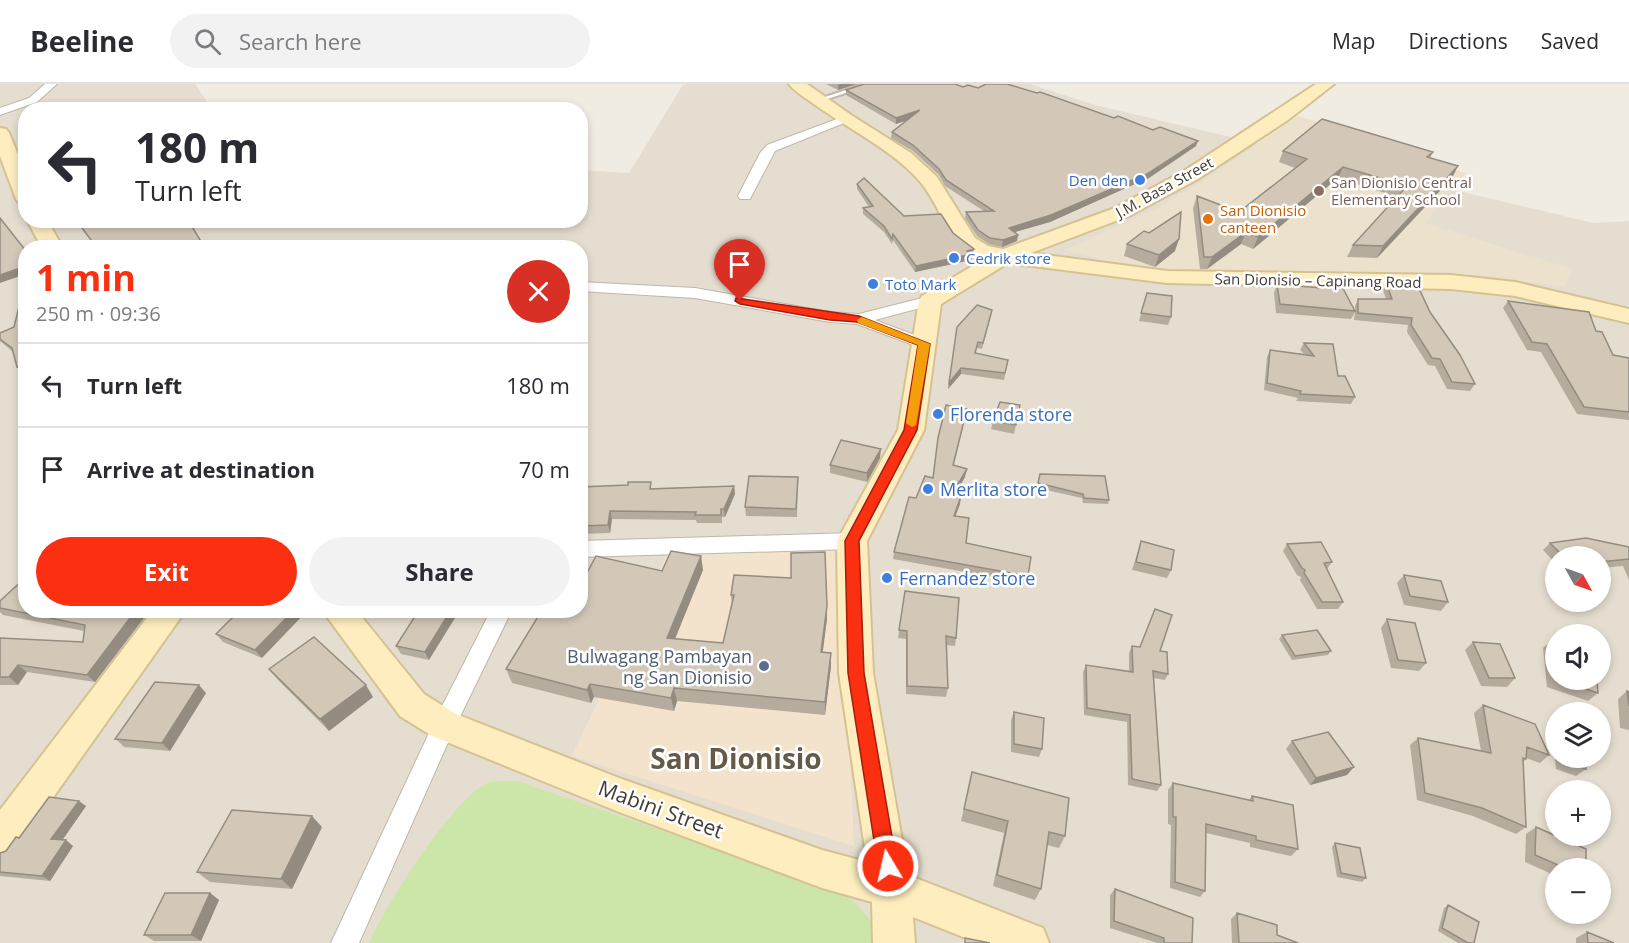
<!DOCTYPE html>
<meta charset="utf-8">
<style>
:root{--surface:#fff;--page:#f2f2f3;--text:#2b2b33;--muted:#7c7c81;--line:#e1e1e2;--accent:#fa3011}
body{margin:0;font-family:"Open Sans",sans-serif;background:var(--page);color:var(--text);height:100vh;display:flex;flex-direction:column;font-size:22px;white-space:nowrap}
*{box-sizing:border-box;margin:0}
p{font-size:20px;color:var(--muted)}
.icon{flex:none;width:33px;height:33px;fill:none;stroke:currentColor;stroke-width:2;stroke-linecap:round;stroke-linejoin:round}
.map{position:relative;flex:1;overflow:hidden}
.drawer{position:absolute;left:18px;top:156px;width:570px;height:378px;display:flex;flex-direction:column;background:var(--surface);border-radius:24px;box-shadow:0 3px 9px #0003}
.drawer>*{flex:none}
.top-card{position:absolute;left:18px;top:18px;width:570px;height:126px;border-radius:24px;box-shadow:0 3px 9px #0003;background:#fff;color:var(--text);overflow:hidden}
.needle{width:39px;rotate:130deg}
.buttons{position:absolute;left:1545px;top:462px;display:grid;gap:12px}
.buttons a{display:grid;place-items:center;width:66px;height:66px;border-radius:50%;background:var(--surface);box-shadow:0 3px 9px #0003;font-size:30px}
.pin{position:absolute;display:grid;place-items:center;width:51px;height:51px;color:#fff;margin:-62px -26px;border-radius:50% 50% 50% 0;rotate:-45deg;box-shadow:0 0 6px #0007}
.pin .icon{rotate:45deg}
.me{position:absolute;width:66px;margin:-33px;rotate:351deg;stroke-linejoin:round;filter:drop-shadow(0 0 4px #0008)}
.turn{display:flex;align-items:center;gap:21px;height:126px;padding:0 18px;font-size:27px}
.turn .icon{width:78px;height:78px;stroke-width:2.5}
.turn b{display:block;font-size:42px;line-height:51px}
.round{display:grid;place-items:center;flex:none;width:63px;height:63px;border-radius:32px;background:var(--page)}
.headline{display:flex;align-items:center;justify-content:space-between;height:102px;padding:0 18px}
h1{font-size:36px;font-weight:700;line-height:45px;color:var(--accent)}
.primary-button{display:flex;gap:12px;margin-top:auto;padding:12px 18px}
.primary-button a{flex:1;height:69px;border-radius:36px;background:var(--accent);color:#fff;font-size:24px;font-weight:700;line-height:69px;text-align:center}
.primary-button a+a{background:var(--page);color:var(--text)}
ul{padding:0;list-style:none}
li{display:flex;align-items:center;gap:18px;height:84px;padding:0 18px;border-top:2px solid var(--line)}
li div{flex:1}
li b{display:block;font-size:22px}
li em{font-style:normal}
header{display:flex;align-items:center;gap:36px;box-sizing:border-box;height:84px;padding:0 30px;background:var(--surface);border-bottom:2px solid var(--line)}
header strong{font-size:28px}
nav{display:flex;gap:33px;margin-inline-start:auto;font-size:21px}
.search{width:420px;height:54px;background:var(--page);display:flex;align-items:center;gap:15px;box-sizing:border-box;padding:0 21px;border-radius:33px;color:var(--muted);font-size:22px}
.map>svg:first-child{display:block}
.residential{fill:#e5ded0;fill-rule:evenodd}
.commercial{fill:#f4e3cc}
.education{fill:#ebe1cc}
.green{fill:#cce6aa}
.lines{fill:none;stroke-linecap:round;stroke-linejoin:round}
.lane-casing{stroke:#bfb7a8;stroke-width:4}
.street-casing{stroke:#bfb7a8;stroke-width:2}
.secondary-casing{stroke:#d5c293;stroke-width:4}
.lane{fill:#fff;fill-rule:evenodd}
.street{fill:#fff;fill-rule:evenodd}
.secondary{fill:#feeebf;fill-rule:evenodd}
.wall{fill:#b5ac9e}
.shaded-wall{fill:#948c81}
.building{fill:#d3c8b8;stroke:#948c81;stroke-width:1.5}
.route{fill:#fa3011;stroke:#a21f0b;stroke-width:1.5}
.slow{fill:#f59e0b}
.shop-dot{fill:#3f7fe0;stroke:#fff;stroke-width:2}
.education-dot{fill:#8d6e63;stroke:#fff;stroke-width:2}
.food-dot{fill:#e8710a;stroke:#fff;stroke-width:2}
.service-dot{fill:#5c6f8a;stroke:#fff;stroke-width:2}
.labels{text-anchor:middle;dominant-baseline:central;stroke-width:5;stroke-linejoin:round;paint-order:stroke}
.far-shop-label{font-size:15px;fill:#366cbe;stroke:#fff;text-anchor:start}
.far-education-label{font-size:15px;fill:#785e54;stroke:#fff;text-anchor:start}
.far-street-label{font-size:15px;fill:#433c33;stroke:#fff}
.far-food-label{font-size:15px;fill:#c56008;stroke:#fff;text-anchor:start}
.shop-label{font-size:18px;fill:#366cbe;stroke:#fff;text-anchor:start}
.service-label{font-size:18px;fill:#4e5e75;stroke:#fff;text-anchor:end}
.near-street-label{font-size:21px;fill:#433c33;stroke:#fff}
.near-district-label{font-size:28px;font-weight:bold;fill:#655a4a;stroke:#fff}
</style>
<header>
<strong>Beeline</strong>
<div class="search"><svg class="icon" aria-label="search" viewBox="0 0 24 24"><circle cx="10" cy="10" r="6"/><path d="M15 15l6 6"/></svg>Search here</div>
<nav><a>Map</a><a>Directions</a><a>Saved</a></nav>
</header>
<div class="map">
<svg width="1629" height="859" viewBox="0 0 1629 859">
<rect width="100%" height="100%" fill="#f1ece2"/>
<path class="residential" d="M0 0H195L212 25 26 26V136H580L581 86 629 89 682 2 687 0H1030L1095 21 1594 139 1629 137V859H0ZM26 164H580V526H26ZM1556 472H1600V518H1556ZM1556 550H1600V596H1556ZM1556 628H1600V674H1556ZM1556 706H1600V752H1556ZM1556 784H1600V830H1556Z"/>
<path class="commercial" d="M840 466 854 762 572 672 667 470Z"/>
<path class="education" d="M1298 32 1348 46 1345 52 1466 89 1425 139 1572 185 1565 203 1474 191 1310 187 1177 189 1120 181 1065 166 1160 123 1212 91Z"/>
<path class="green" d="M517 697 843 808C859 822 876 837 876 859H369C386 820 449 721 485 700 493 696 508 698 517 697Z"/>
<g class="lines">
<defs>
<path id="lane" d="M864 0H873L821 17 816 16Z"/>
<path id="street" d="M45 0H57L37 18 0 31V24L29 14Z
M845 32 849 33V37L775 67 750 115H740L738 112 760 69 767 61Z
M580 198 695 204 830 228 859 230 930 212 938 217 935 220 875 236 930 257 932 260 924 265 857 240 830 238 695 214 580 207Z
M852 449 859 452 862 457 859 462 852 465 580 473V457Z
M491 526H512L454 645 359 859H331L436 634Z"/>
<path id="secondary" d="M789 0H807L851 31 911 69 937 93 975 154 988 162 1003 165 1115 124 1184 87 1316 0H1334L1288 36 1198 95 1129 132 1031 169 1167 187 1451 191 1515 198 1629 225V239L1515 212 1451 205 1167 199 1008 179 941 220 924 346 867 457 873 589 908 791 1043 844 1049 859H978L913 833 915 859H873L872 818 822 804 619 728 432 652 400 632 322 526H356L424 610 456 630 619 694 822 766 867 778 839 589 837 457 898 346 919 217 922 212 986 174C947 163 944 128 922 100 898 69 847 44 814 20 806 14 795 8 789 0Z
M0 44 6 45 9 49 26 90V121L19 119 16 115 0 72Z
M27 136H47L63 164H42Z
M153 526H186L13 770 0 776V726Z"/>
</defs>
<use href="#lane" class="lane-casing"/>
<use href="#street" class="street-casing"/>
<use href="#secondary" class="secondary-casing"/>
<use href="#lane" class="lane"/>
<use href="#street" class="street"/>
<use href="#secondary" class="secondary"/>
</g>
<path class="wall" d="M826 0H857L838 6Z
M963 3 978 4 1114 34 1153 46 1196 62 1140 100 1137 99 1050 138 1014 148 1018 151 1017 157 1002 163 989 160 977 152 965 134 966 128 984 127 945 102 939 91 913 67 891 54 892 48 908 36 896 40 846 11V6Z
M1283 67 1433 68 1430 74 1452 94 1377 174 1347 173 1353 161 1397 113 1338 94 1253 165 1241 160 1207 185H1200L1193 124 1197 112 1239 128 1295 84 1279 78Z
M857 100 904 132 953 149 973 171 972 172 971 176 915 188 893 156 892 160 884 148 863 130V124L869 123 857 105Z
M1127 160 1175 167 1155 183 1124 172Z
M1386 199 1430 228 1475 300 1470 307 1447 305 1435 282 1428 281 1407 248 1408 241 1354 236 1355 228 1351 235 1276 229 1274 209 1277 200 1317 204 1319 200 1355 226V222L1358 215H1386L1383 206Z
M1147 209 1171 233 1168 241 1139 237Z
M1508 217 1596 247 1613 271 1629 274V336L1577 330 1541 268 1527 266 1503 224Z
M991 232 982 265 977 264 975 269 1008 276 1004 296 961 290 948 305Z
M14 243 23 290 17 283 13 268 0 257V249Z
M1304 259 1355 313 1351 320 1296 317 1298 314 1264 306 1267 273 1270 266 1304 270 1300 266Z
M1020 321 1014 350 991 345 993 337Z
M967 325 954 381 965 393 955 411 960 420 955 432 966 459 1028 492 1026 499 893 475 894 468 916 414 933 394Z
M880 374 867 398 830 389V381Z
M1040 390 1109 416 1108 420 1083 419 1082 414 1037 404Z
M798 393 797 433 746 432 745 423Z
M734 402 735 410 725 433H722V439H697L696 436 612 435 610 449 580 450V403L652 404Z
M1141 457 1171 486 1167 494 1132 486Z
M1550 459 1629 463V496L1623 482 1600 484V472H1556V480L1543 466Z
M1287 460 1332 478 1327 485 1343 518 1338 525H1317L1300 496 1301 493 1297 491 1283 467Z
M701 472 703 486 675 555 723 559 732 520 731 511 734 491 827 535 822 568 831 569V582L825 631 677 617 674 627 594 613 591 619 512 599 506 585 541 528 536 526H580L588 487H662Z
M1404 491 1448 518 1441 527 1404 521 1397 499Z
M905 507 956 554 955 562 946 561 948 604 946 613 906 610V555L898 554Z
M0 517 150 526 95 598 27 588 18 601H0V554L83 558 84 547 3 531 0 528Z
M1155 525 1160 567 1168 590 1165 596 1154 594 1161 701 1157 707 1128 701 1127 638 1084 631 1083 588 1086 581 1129 588V569L1132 562 1140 563Z
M240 526 262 574 223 558 216 550Z
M419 526 429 576 401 570 396 562Z
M1387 535 1426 579 1419 587 1391 584 1381 544Z
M1282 551 1331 567 1328 571 1292 576 1279 555Z
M1552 556 1556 561V596H1597L1598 609 1588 617 1547 603 1543 564Z
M1473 558 1515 594 1507 603 1481 602 1465 566Z
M269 585 373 613 329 647 279 597Z
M1627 607 1629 608V646L1620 644 1618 615Z
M206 609 170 667 124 663 116 655Z
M1483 621 1549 671 1540 679 1526 674V675L1523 678 1526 743 1516 750 1473 732 1417 716 1410 661 1418 654 1481 667 1474 629Z
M1014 628 1042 665 1039 673 1011 668V636Z
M1556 649V674H1585L1586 685 1576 692 1556 685 1552 651Z
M1292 657 1347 691 1310 701 1286 665Z
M972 688 1065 752 1059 764 1047 761 1041 805 1035 816 993 802 1004 749 961 737Z
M1173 699 1249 716 1252 712 1298 765 1291 772 1250 763V759L1206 749 1205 807 1200 813 1170 804 1171 741 1168 740V706Z
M86 722 62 756 73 762 50 797 0 792V769L6 767 19 754Z
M322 743 292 805 210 798 197 788Z
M1536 743 1586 784H1556V792L1525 778 1526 750Z
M1335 759 1366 794 1362 798 1337 793 1332 763Z
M1115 805 1192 859H1157L1110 844V811Z
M210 809 219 816 201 857H154L144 851Z
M1448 821 1474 859H1458L1438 847 1444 824Z
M1237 829 1277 851 1298 859H1232L1231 835Z
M1587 848 1614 859H1576V854Z"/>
<path class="shaded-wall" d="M840 0H857L838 6V1Z
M920 26V32L896 40V34Z
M1198 57 1196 62 1140 100 1141 94Z
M1458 82 1452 94 1377 174 1383 162Z
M1343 83 1338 94 1253 165 1258 153Z
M1139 93 1137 99 1050 138 1008 150 1009 144Z
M1246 148 1241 160 1207 185 1212 173Z
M1018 151 1017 157 1002 163 1003 156Z
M1179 155 1175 167 1155 183 1159 171Z
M974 165 971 176 915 188 916 182Z
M26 182V190L0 199V191Z
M26 280V289L23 290 17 283Z
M961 284V290L948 305 949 299Z
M881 365 880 374 867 398V389Z
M967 385 965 393 950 418 952 410Z
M734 402 735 410 725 433 724 425Z
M961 412 960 420 953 439 954 432Z
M610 427 612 435 610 449 608 441Z
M701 472 703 486 670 567 667 554Z
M827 522V535L821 582V568Z
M136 526H150L95 598 87 591Z
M294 526H308L262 574 255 566Z
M451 526H460L429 576 425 568Z
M831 569V582L825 631V618Z
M18 581 27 588 18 601 9 593Z
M590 600 594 613 591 619 587 606Z
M199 601 206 609 170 667 162 659Z
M366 601 373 613 329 647 320 635Z
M674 604 677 617 674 627 671 614Z
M1354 683 1347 691 1310 701 1316 694Z
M79 717 86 722 59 761 51 755Z
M312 732 322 743 292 805 281 795Z
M66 756 73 762 50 797 42 792Z
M210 809 219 816 201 857 191 851Z"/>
<path class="building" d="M864 0H955L963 3 968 1 978 4 986 0H1007L1037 9 1040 8 1114 34 1118 32 1153 46 1160 43 1198 57 1141 94 1139 93 1051 131 1009 144 1018 151 1003 156 990 154 978 146 966 128 994 127 946 96 939 85 913 61 892 48 920 26 896 34 846 6Z
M1322 35 1433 68 1427 73 1458 82 1383 162 1353 161 1407 102 1343 83 1258 153 1246 148 1212 173H1204L1197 112 1239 128 1307 75 1283 67Z
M864 94 904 132 941 130 953 149 974 165 967 167 972 170 916 182 893 150 892 155 884 142 863 124 873 122 857 100Z
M1181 128 1179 155 1159 171 1127 160 1144 147 1149 149Z
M0 134 26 167V182L0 191Z
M76 136H188L205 164H97Z
M26 195V280L17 283 12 264 0 255V249L14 243Z
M1340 199 1355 227 1280 220 1277 200 1320 204 1319 200Z
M1386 199 1417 200 1430 228 1460 271 1475 300 1452 298 1440 275 1432 274 1411 241 1412 234 1358 229V215H1392Z
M1147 209 1172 212 1171 233 1141 229Z
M1508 217 1589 228 1596 247 1602 248 1613 271 1629 274V328L1584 323 1547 260 1532 258Z
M977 221 992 226 983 259 978 258 975 269 1008 276 1005 289 961 284 949 299 957 243Z
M1304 259 1333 260 1338 292H1345L1355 313 1300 310 1301 307 1267 299 1270 266 1314 272Z
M1000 318 1020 321 1016 341 993 337Z
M946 321 967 325 953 381 967 385 952 410 961 412 954 432 969 434 966 459 1031 473 1028 492 894 468 909 413 916 414 925 392 933 394 938 354Z
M841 356 881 365 867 389 830 381Z
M1040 390 1105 392 1109 416 1084 414 1083 410 1038 399Z
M749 392 798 393 796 425 745 423Z
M628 398H651L650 405 734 402 724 425H721V431H695L696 428 610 427 608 441 580 442V403L628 401Z
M1586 454 1629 463V475L1600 478V472H1563L1550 459Z
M1141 457 1174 466 1171 486 1136 478Z
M1321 458 1332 478 1324 479 1343 518H1322L1304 489 1305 486 1302 484 1287 460Z
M671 467 701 472 667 554 723 559 734 511H731L734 491 791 494V469L825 468 827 522 821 568 831 569 825 618 674 604 671 614 590 600 587 606 506 585 542 526H580V485L588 487 596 472 662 487Z
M1404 491 1441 497 1448 518 1410 512Z
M26 493V526H136L87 591 18 581 9 593H0V554L83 558 85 541 0 524V517Z
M905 507 959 514 956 554 946 552 948 604 907 602V547L899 546Z
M1155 525 1172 531 1160 567 1167 568 1168 590 1153 587 1161 701 1132 695 1130 631 1087 624 1086 581 1133 588 1132 562 1140 563Z
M240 526H294L255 566 216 550Z
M419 526H451L425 568 396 562Z
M1387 535 1415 539 1426 579 1398 576Z
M1317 546 1331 567 1295 572 1282 551Z
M314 553 366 601 320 635 269 585Z
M1552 556 1556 561V591Z
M1473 558 1500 560 1515 594H1489Z
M1558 596H1597L1598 609Z
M155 598 199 601 162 659 115 655Z
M1627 607 1629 608V622Z
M1483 621 1535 640 1549 671 1527 663 1526 675 1523 674 1526 743 1482 724 1425 709 1418 654 1491 669Z
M1014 628 1044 634 1042 665 1014 660Z
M1328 648 1354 683 1316 694 1292 657Z
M1565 674H1585L1586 685 1565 677Z
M972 688 1069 714 1065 752 1049 748 1041 805 997 791 1008 737 964 725Z
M1173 699 1253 717 1252 712 1293 721 1298 765 1256 756V752L1206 740 1205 807 1175 798 1176 733H1173Z
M49 713 79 717 51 755 66 756 42 792 0 788V769L6 767 16 753 19 754Z
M232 726 312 732 281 795 197 788Z
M1536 743 1586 765V784H1565L1535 771Z
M1335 759 1360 764 1366 794 1341 789Z
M1115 805 1193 834 1192 859H1164V854L1114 837Z
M165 809H210L191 851H144Z
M1448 821 1479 838 1474 859H1468L1442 844Z
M1237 829 1277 841V851L1298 859H1239Z
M1587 848 1614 859H1588Z
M965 854 990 859H965Z"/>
<path class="route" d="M736 214 859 232 930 260 917 346 859 457 864 589 897 782 894 789 888 791 881 789 878 782 848 589 845 457 904 346 918 261 857 238 830 236 740 220 735 217Z"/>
<path class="slow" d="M862 233 930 260 916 341 912 343 906 339 918 261 858 239 857 236Z"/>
<g class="shop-dot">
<circle cx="1140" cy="96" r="6"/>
<circle cx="954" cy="174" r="6"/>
<circle cx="873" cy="200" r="6"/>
<circle cx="938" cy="330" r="6"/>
<circle cx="928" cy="405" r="6"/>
<circle cx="887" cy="494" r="6"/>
</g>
<circle class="education-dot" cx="1319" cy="107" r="6"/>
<circle class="food-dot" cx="1208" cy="135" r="6"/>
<circle class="service-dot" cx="764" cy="582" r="6"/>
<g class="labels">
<g class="far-shop-label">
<text x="1128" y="96" text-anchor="end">Den den</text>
<text x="966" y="174">Cedrik store</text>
<text x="885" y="200">Toto Mark</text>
</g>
<g class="far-education-label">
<text x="1331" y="98">San Dionisio Central<tspan x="1331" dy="17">Elementary School</tspan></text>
</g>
<g class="far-street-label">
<text transform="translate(1164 103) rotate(-29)">J.M. Basa Street</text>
<text transform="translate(1318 196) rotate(1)">San Dionisio – Capinang Road</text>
</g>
<g class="far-food-label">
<text x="1220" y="126">San Dionisio<tspan x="1220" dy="17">canteen</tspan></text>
</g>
<g class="shop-label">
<text x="950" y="330">Florenda store</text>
<text x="940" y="405">Merlita store</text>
<text x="899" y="494">Fernandez store</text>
</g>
<g class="service-label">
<text x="752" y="572">Bulwagang Pambayan<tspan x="752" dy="21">ng San Dionisio</tspan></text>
</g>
<g class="near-street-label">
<text transform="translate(661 725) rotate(20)">Mabini Street</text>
</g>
<g class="near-district-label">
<text x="736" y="674">San Dionisio</text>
</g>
</g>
</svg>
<div class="buttons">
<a><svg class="needle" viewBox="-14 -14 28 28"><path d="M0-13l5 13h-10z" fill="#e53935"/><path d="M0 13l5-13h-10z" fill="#7c7c81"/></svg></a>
<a><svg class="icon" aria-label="sound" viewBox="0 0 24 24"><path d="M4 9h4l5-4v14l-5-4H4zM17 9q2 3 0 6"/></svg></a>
<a><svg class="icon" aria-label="layers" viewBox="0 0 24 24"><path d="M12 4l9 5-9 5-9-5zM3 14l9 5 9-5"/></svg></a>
<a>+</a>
<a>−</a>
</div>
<div class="pin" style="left:740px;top:217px;background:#d93025"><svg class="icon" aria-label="arrive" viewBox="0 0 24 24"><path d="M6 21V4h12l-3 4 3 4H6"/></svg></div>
<svg class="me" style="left:888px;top:782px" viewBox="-20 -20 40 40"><circle r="17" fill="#fa3011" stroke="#fff" stroke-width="3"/><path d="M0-11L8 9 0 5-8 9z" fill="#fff"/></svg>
<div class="top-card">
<div class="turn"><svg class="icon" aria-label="left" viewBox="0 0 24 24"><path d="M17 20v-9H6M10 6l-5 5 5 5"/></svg><div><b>180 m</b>Turn left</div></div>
</div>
<section class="drawer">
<div class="headline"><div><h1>1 min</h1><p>250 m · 09:36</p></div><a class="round" style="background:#d93025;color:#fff"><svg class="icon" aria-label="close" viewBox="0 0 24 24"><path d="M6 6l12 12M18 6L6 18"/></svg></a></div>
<ul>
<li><svg class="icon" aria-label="left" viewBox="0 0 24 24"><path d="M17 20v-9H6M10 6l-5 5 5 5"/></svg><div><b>Turn left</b></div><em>180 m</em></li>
<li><svg class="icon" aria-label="arrive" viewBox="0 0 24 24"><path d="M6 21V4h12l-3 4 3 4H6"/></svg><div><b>Arrive at destination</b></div><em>70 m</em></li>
</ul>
<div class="primary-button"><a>Exit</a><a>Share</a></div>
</section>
</div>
